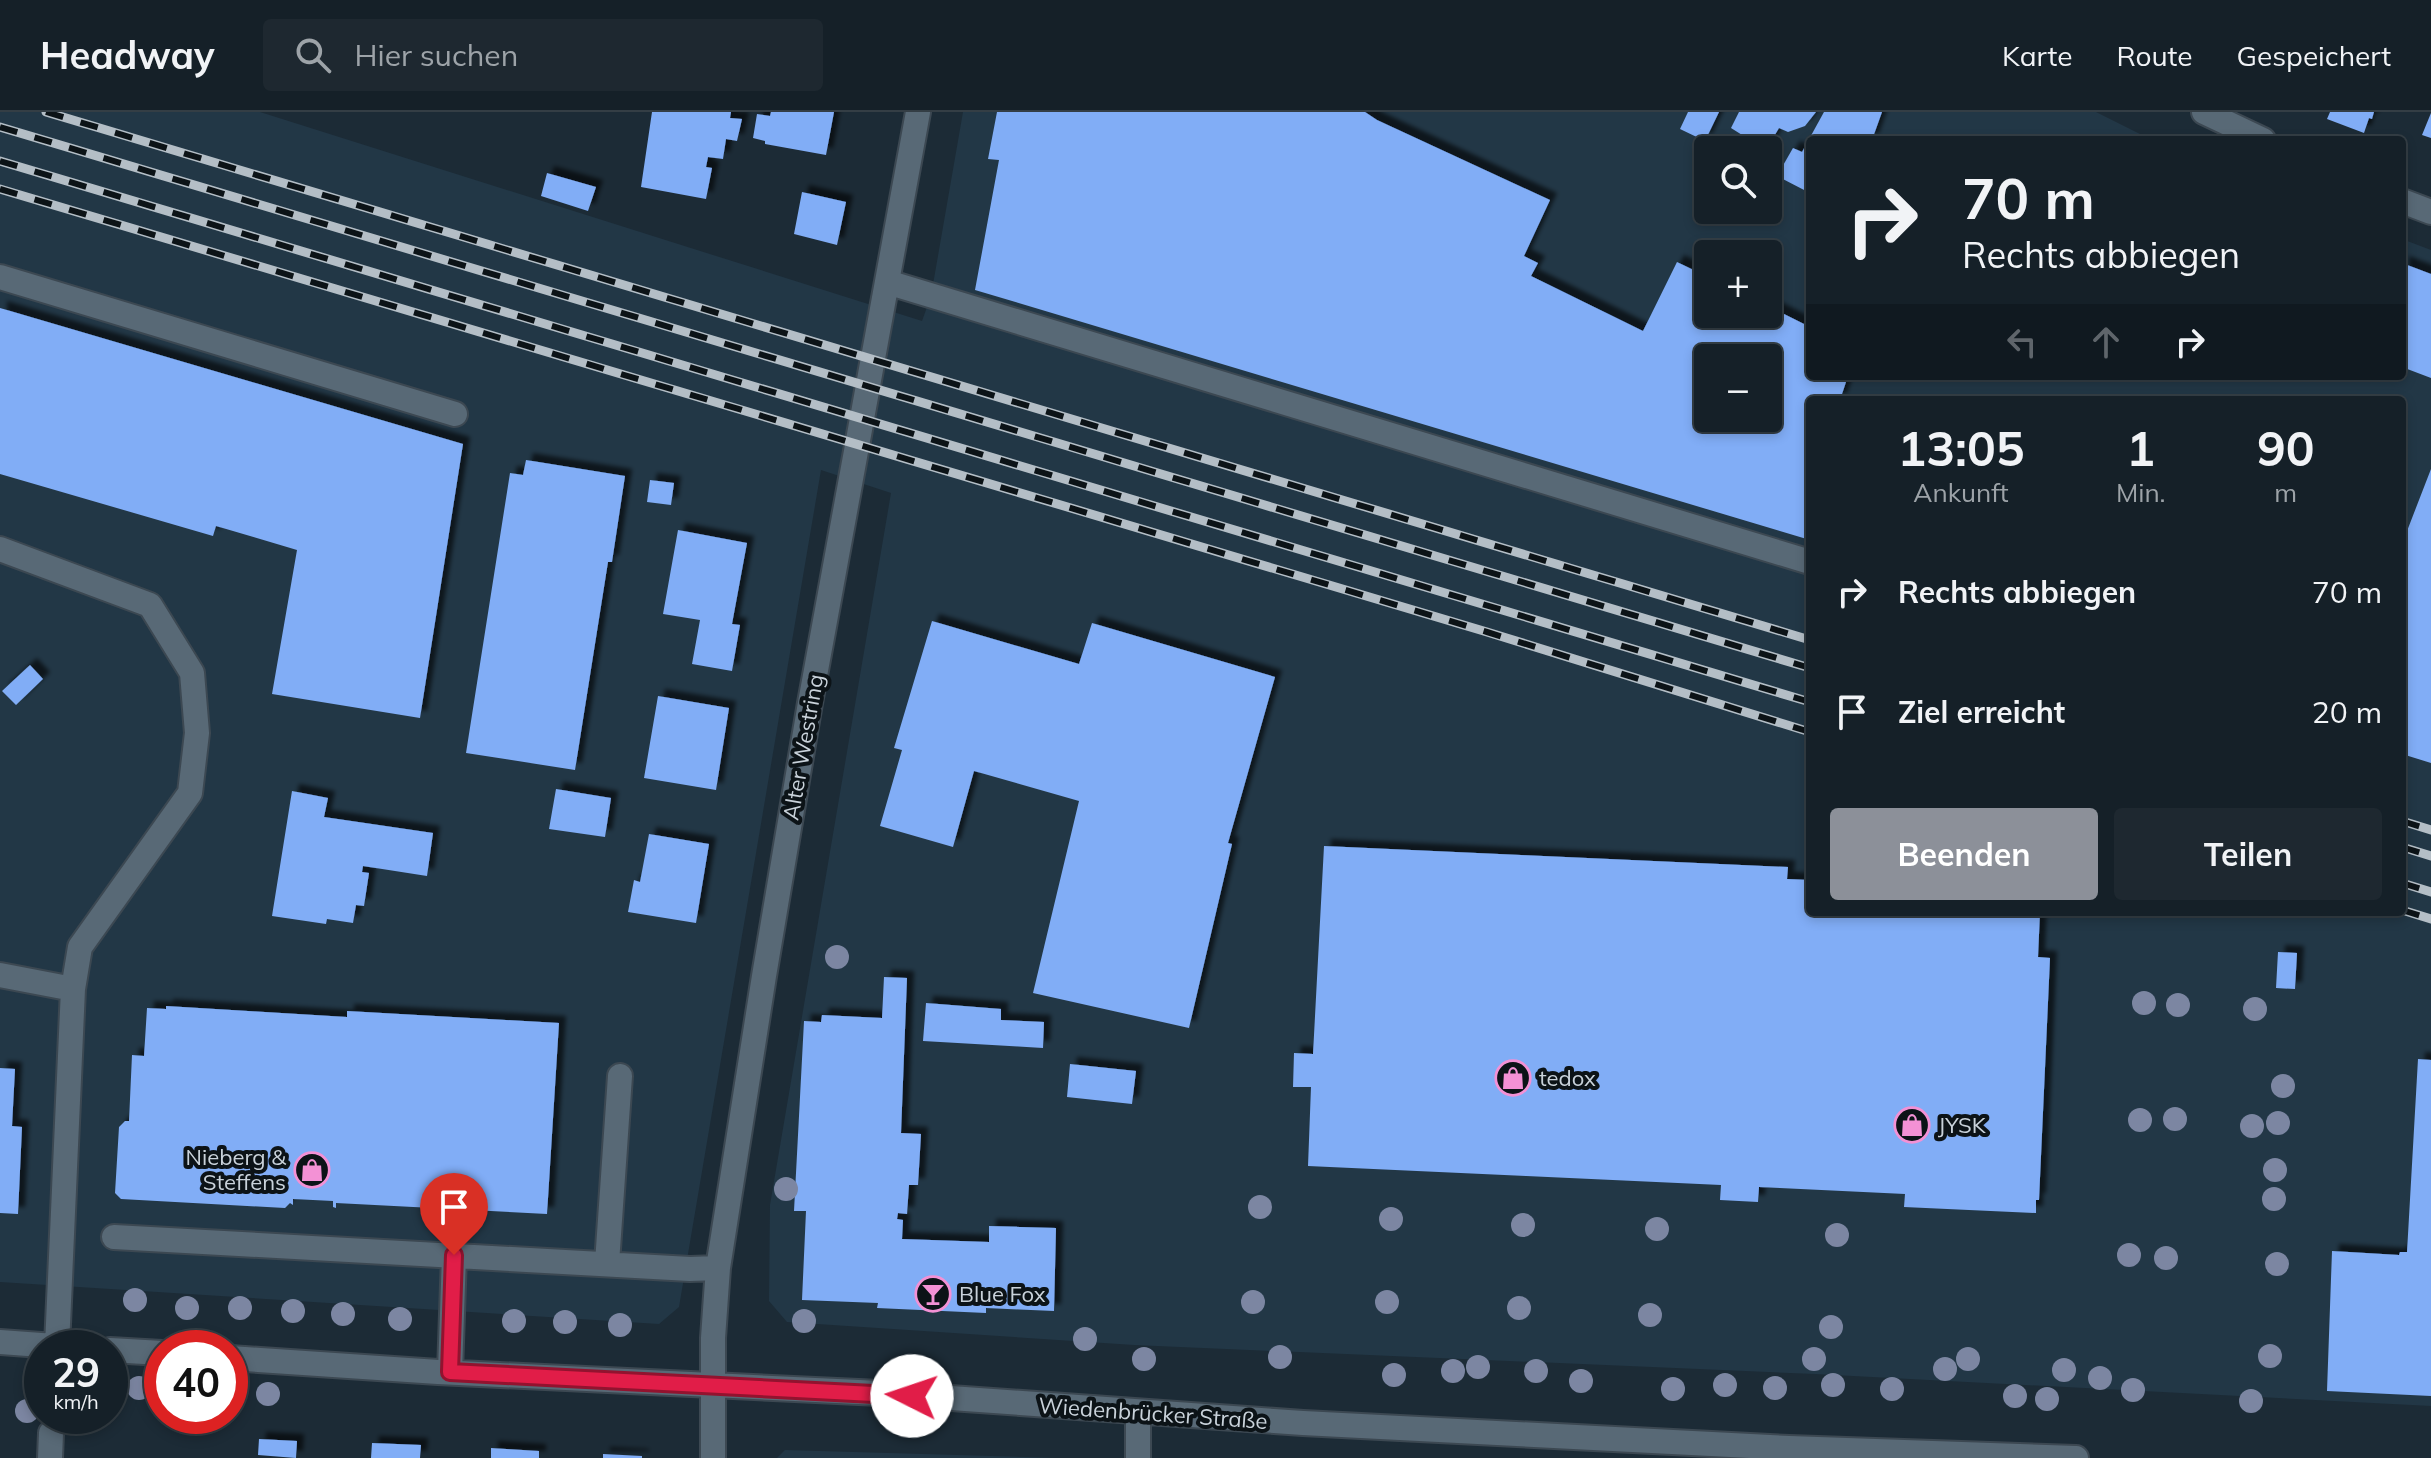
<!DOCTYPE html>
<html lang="de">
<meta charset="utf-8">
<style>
:root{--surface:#152028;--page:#1e2830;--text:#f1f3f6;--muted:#9da3a8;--line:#343e45;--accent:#8c9099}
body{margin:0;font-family:Mulish,sans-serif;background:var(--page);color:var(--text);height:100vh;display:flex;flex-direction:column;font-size:30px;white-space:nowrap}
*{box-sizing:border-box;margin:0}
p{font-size:26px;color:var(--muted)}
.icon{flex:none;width:44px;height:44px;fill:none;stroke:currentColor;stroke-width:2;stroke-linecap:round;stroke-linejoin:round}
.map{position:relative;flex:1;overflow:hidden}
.panel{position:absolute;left:1806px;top:284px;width:600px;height:520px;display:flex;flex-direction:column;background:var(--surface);border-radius:8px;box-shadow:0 4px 12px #0003,0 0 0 2px var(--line)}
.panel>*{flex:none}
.banner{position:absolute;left:1806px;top:24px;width:600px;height:244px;border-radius:8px;box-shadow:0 4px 12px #0003,0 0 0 2px var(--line);background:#152028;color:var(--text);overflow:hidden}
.controls{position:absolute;left:1694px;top:24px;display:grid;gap:16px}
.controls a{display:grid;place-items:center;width:88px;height:88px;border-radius:8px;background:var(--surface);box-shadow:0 4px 12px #0003,0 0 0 2px var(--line);font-size:40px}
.speed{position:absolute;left:24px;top:1218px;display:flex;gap:16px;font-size:40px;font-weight:700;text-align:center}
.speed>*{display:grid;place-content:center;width:104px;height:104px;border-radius:50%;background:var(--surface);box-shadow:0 4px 12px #0003,0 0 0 2px var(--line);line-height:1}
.speed small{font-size:20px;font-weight:400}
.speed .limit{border:12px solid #d22;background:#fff;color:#111}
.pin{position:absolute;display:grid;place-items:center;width:68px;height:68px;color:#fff;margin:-82px -34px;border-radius:50% 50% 50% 0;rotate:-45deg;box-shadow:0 0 8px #0007}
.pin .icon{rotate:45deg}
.me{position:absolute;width:88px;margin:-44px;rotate:274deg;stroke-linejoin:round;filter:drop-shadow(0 0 6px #0008)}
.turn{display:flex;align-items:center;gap:28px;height:168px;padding:0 24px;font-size:36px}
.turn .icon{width:104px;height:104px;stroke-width:2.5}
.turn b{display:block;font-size:56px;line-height:68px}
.lanes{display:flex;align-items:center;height:76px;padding:0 24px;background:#0003;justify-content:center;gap:40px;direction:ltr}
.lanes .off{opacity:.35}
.eta{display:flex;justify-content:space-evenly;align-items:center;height:136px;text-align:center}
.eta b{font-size:48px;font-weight:700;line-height:56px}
.primary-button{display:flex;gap:16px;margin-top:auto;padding:16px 24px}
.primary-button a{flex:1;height:92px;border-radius:8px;background:var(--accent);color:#fff;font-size:32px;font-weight:700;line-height:92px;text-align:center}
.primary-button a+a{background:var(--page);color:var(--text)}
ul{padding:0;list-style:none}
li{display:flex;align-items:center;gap:24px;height:120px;padding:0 24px}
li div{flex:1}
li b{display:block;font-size:30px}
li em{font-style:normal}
header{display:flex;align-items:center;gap:48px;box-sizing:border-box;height:112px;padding:0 40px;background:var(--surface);border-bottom:2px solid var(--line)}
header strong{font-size:38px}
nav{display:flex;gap:44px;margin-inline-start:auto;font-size:28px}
.search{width:560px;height:72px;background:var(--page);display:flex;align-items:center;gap:20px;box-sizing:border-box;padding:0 28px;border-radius:8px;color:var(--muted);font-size:30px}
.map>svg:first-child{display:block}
.built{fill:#223746;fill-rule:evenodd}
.building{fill:#81adf6;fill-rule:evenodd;filter:url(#shadow)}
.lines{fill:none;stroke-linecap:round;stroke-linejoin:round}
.minor-casing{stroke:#3c4852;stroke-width:28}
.minor{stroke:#586976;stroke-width:24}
.rail-casing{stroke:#b4bec6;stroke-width:9}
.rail{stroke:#0c1317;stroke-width:6;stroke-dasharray:18;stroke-linecap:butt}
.tree{fill:#7c86a2}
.route-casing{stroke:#92132f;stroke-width:20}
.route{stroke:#e11d48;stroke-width:14}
.labels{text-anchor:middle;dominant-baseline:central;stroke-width:8;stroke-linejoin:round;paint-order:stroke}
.street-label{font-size:22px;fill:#c9d2da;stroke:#0c1317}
.poi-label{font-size:22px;fill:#c9d2da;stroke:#0c1317;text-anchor:start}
</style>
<header>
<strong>Headway</strong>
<div class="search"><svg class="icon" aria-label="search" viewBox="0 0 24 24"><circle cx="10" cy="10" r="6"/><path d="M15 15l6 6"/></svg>Hier suchen</div>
<nav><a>Karte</a><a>Route</a><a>Gespeichert</a></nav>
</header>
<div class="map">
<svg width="2431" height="1346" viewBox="0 0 2431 1346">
<defs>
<filter id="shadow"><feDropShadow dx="7" dy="-7" stdDeviation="2" flood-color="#0009"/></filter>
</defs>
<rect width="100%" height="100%" fill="#1c2b36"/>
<path class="built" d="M0 0H260L922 209 931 184 963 0H2096L2152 28H1810V264H2402V127L2431 138V1294L1815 1262 1134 1233 787 1210 769 1189 770 1093 891 381 821 358 679 1195 659 1212 0 1170ZM1708 38H1768V98H1708ZM1708 142H1768V202H1708ZM1708 246H1768V306H1708ZM1810 288H2402V800H1810Z
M785 1338 1058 1346H777Z"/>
<path class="building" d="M652 0H731L730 6 742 7 737 29 726 27 723 47 708 45 706 55 712 56 706 87 641 75Z
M771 0H834L826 43 765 32V29L753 26 757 2 770 4Z
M997 0H1365L1377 8 1550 88 1524 144 1538 151 1531 164 1643 219 1677 150 1708 165V202H1768V194L1810 215V264H1848L1840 288H1810V428L975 178 999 48 988 47ZM1708 246H1768V306H1708Z
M1688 0H1719L1705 29 1680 17Z
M1739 0H1816L1805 14 1788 20 1779 16 1766 38 1731 16Z
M1824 0H1882L1872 28H1810V72L1806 79 1777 64 1793 36 1802 40Z
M2330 0H2374L2372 7 2369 6 2364 21 2327 7Z
M2431 1V26L2422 23Z
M547 61 596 75 588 99 541 84Z
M802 80 846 90 837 133 794 122Z
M2402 151 2431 162V266L2402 255Z
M0 196 463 332 420 606 272 582 297 438 216 414 213 424 0 362Z
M526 348 625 364 612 450H608L575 658 466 641 510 361 523 363Z
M2431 357V651L2402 642V432Z
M650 368 674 371 671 393 647 390Z
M678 418 747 431 732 512 740 513 732 559 692 552 700 508 663 502Z
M932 509 1079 552 1092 511 1275 565 1228 731 1232 732 1189 916 1033 881 1079 689 974 659 953 735 880 714 902 638 894 636Z
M30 553 43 567 16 593 2 579Z
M658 584 729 596 716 678 644 666Z
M556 677 611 686 605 725 549 717Z
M292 679 328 686 324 705 433 721 427 764 363 754 362 760 369 761 364 794 356 793 353 811 327 807 326 812 272 804Z
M649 722 709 732 696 811 628 800 634 768 640 770Z
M1324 734 1788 755 1787 767 1810 768V800H2040L2038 845 2050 846 2039 1088H2036V1101L1904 1095 1905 1082 1759 1075 1758 1090 1720 1088 1721 1073 1308 1054 1311 975H1293L1294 941 1313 942Z
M2278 840 2297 841 2295 877 2276 876Z
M884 865 907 866 901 1021 921 1022 918 1073H909L907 1102 898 1101 897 1107 903 1108 902 1127 989 1130V1114L1056 1116 1054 1199 986 1196V1201L877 1196 878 1191 802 1188 806 1099H794L804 909 821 910 822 903 882 906Z
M926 891 1001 897V908L1044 910 1043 936 923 929Z
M166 894 347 905V899L559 911 547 1102 336 1091V1096L333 1095V1089L293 1087V1093L290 1091 285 1096 121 1087 115 1081 119 1015 125 1009H129L132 943 144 944 147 896 166 897Z
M2418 947 2431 948V1284L2327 1279 2332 1139 2399 1143 2400 1140H2407Z
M1070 952 1136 959 1132 992 1067 985Z
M0 956 15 957 12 1014 22 1015 18 1102 0 1101Z
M259 1327 297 1329 296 1346 258 1343Z
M372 1331 421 1333 420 1346H371Z
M491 1336 539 1339V1346H491Z
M603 1342 642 1344V1346H603Z"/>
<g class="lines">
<defs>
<path id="minor" d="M2204 0 2263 28
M2402 89 2431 100
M0 165 455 302
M887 170 1810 450
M0 437 150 493 192 561 197 621 190 681 80 835 73 877 57 1234
M0 863 73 877
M114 1125 690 1157 718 1156
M607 1151 620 964
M0 1230 82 1236
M110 1238 162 1241
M230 1246 438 1260 880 1281 1303 1311 1789 1336 2076 1346
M450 1260 454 1143
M1138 1300V1346
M50 1346 51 1321
M713 1346V1226L718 1156 764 864 810 591 918 0"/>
</defs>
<use href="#minor" class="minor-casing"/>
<use href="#minor" class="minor"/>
<defs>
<path id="rail" d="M46 0 1810 528
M0 15 1810 556
M0 49 1810 590
M0 77 1487 520 1810 620
M2402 709 2431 718
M2402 735 2431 744
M2402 771 2431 780
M2402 798 2431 807"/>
</defs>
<use href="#rail" class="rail-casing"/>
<use href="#rail" class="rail"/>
</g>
<g class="tree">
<circle cx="837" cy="845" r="12"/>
<circle cx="2144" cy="891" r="12"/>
<circle cx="2178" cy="893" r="12"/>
<circle cx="2255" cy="897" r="12"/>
<circle cx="2283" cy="974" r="12"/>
<circle cx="2175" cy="1007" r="12"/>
<circle cx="2140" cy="1008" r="12"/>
<circle cx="2278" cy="1011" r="12"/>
<circle cx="2252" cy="1014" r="12"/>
<circle cx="2275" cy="1058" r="12"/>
<circle cx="786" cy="1077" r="12"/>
<circle cx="2274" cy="1087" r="12"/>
<circle cx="1260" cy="1095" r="12"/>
<circle cx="1391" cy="1107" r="12"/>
<circle cx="1523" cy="1113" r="12"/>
<circle cx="1657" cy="1117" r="12"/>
<circle cx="1837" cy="1123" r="12"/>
<circle cx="2129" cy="1143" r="12"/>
<circle cx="2166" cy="1146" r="12"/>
<circle cx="2277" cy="1152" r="12"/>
<circle cx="135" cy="1188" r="12"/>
<circle cx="1253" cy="1190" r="12"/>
<circle cx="1387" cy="1190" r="12"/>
<circle cx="187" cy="1196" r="12"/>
<circle cx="240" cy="1196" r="12"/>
<circle cx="1519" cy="1196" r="12"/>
<circle cx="293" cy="1199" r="12"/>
<circle cx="343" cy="1202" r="12"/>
<circle cx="1650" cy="1203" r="12"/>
<circle cx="400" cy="1207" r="12"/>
<circle cx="514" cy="1209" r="12"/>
<circle cx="804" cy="1209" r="12"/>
<circle cx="565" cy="1210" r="12"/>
<circle cx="620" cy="1213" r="12"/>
<circle cx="1831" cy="1215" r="12"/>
<circle cx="1085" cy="1227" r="12"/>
<circle cx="2270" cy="1244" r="12"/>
<circle cx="1280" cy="1245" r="12"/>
<circle cx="1144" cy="1247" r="12"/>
<circle cx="1814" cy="1247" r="12"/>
<circle cx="1968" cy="1247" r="12"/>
<circle cx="1478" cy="1255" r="12"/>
<circle cx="1945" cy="1257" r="12"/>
<circle cx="2064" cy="1258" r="12"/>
<circle cx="1453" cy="1259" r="12"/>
<circle cx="1536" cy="1259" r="12"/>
<circle cx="1394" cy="1263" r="12"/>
<circle cx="2100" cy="1266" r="12"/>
<circle cx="1581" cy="1269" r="12"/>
<circle cx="1725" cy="1273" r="12"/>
<circle cx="1833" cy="1273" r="12"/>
<circle cx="139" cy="1276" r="12"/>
<circle cx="1775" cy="1276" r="12"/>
<circle cx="1673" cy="1277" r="12"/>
<circle cx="1892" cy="1277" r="12"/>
<circle cx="2133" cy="1278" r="12"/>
<circle cx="268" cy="1282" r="12"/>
<circle cx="2015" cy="1284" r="12"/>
<circle cx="2047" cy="1287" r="12"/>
<circle cx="2251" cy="1289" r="12"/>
<circle cx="27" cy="1299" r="12"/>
</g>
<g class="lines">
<defs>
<path id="route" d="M454 1143 450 1260 912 1284"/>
</defs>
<use href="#route" class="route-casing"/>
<use href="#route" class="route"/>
</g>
<defs>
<symbol id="shop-ring" viewBox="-11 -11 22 22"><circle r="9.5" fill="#0c1317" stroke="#f391d5" stroke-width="1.5"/><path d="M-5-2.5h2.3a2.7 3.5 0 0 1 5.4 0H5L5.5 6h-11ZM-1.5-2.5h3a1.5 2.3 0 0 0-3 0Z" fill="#f391d5"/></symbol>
<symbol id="bar-ring" viewBox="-11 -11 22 22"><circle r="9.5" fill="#0c1317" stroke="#f391d5" stroke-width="1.5"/><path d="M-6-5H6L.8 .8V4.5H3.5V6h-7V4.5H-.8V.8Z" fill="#f391d5"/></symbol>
</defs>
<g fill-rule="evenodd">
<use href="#shop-ring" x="1493" y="946" width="40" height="40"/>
<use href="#shop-ring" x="1892" y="993" width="40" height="40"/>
<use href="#shop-ring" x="292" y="1038" width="40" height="40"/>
<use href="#bar-ring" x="913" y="1162" width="40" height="40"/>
</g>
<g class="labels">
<g class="street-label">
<text transform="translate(803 635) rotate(-80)">Alter Westring</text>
<text transform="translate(1153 1301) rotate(4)">Wiedenbrücker Straße</text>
</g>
<g class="poi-label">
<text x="1539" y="966">tedox</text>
<text x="1938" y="1013">JYSK</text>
<text x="286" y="1045" text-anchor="end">Nieberg &amp;<tspan x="286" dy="25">Steffens</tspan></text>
<text x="959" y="1182">Blue Fox</text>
</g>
</g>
</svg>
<div class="controls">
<a><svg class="icon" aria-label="search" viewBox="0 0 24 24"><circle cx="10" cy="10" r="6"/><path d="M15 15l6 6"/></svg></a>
<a>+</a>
<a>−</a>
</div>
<div class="speed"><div>29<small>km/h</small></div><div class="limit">40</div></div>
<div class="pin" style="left:454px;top:1143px;background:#d93025"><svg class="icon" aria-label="arrive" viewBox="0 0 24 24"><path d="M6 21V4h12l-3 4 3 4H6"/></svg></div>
<svg class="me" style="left:912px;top:1284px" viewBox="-20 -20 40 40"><circle r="19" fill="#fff"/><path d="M0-13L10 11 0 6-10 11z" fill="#e11d48"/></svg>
<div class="banner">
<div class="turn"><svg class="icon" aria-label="right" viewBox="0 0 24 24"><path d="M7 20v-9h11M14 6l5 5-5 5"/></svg><div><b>70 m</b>Rechts abbiegen</div></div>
<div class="lanes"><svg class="icon off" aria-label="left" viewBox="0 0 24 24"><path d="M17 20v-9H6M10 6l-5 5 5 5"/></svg><svg class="icon off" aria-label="ahead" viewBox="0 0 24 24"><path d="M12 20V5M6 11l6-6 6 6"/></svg><svg class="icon" aria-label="right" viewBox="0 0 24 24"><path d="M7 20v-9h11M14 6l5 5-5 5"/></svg></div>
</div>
<section class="panel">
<div class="eta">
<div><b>13:05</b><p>Ankunft</p></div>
<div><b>1</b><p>Min.</p></div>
<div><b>90</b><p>m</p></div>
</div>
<ul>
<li><svg class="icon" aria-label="right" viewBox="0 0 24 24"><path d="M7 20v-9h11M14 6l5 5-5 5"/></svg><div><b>Rechts abbiegen</b></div><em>70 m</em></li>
<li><svg class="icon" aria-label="arrive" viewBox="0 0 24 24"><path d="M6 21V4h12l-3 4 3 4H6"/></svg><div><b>Ziel erreicht</b></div><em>20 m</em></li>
</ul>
<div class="primary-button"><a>Beenden</a><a>Teilen</a></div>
</section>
</div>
